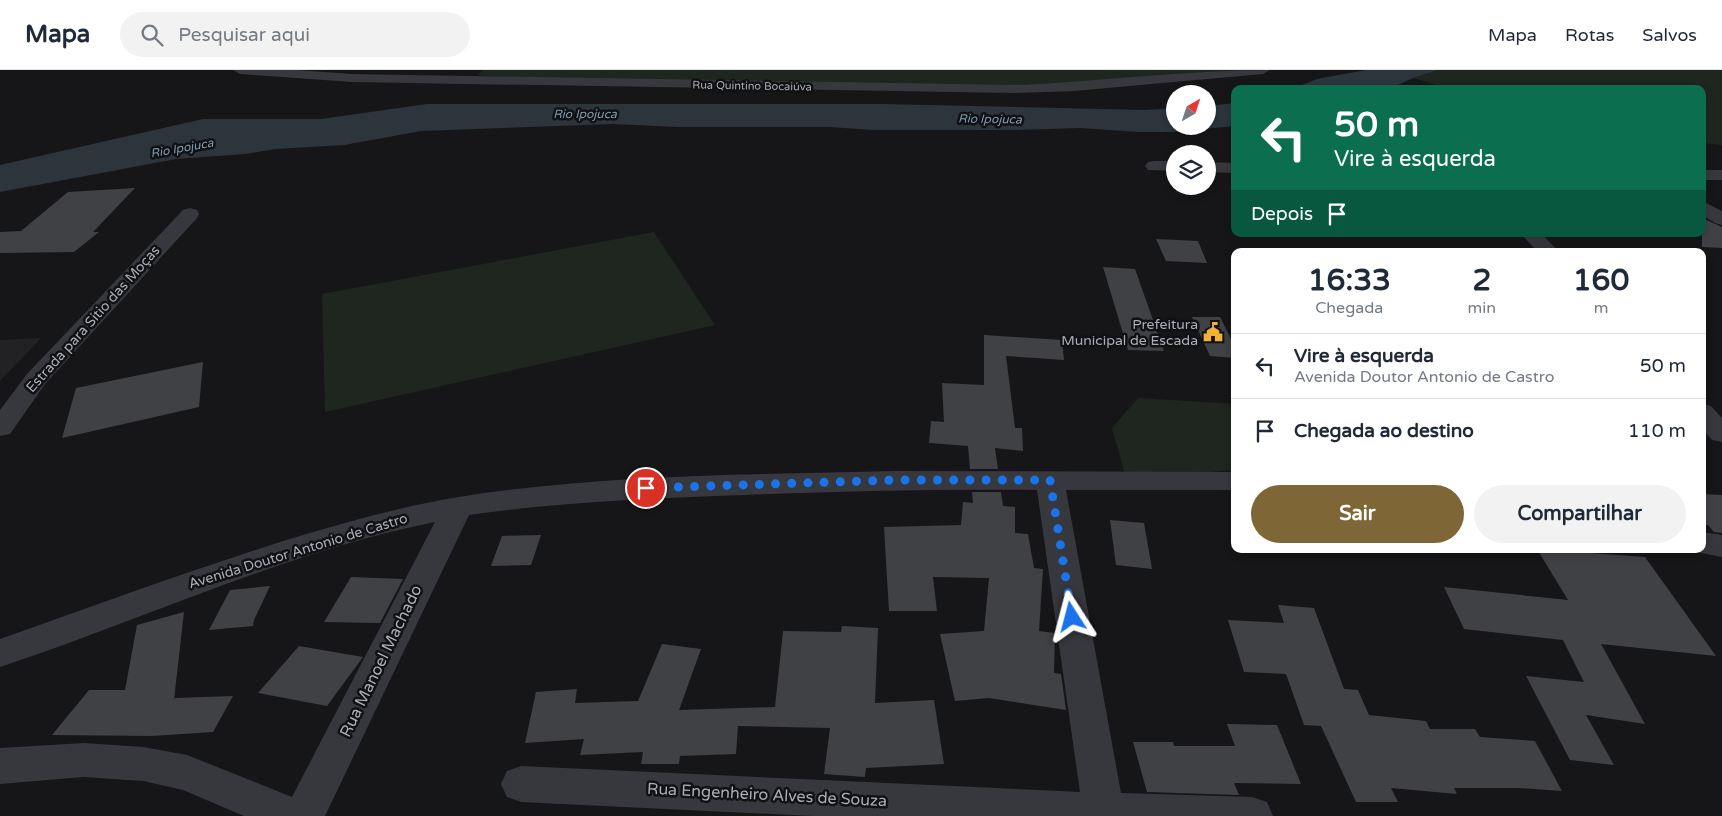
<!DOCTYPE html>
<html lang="pt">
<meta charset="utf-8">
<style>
:root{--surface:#fff;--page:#f2f2f3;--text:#1f2937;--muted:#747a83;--line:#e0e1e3;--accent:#7e6636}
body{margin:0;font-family:"Varela Round",sans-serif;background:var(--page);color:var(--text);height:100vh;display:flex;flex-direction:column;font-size:19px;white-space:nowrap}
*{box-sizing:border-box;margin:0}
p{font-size:16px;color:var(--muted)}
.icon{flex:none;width:28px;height:28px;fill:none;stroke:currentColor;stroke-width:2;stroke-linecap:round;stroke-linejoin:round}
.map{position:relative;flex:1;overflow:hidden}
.panel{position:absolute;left:1231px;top:178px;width:475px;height:305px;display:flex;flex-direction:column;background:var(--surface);border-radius:10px;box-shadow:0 2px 8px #0003}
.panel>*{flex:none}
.guide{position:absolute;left:1231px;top:15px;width:475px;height:152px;border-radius:10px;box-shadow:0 2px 8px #0003;background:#0b6e4f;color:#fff;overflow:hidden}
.needle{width:32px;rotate:39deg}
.controls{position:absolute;left:1166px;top:15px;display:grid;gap:10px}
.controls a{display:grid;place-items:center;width:50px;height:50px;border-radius:50%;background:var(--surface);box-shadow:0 2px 8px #0003;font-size:25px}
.pin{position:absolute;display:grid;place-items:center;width:42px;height:42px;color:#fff;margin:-21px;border:2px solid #fff;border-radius:50%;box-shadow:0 1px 5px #0007}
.me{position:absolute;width:55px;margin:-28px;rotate:351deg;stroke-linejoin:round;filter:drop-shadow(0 0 4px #0008)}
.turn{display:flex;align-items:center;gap:18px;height:105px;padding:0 20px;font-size:22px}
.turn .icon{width:65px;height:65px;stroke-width:2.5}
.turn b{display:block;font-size:35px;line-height:42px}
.then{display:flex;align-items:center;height:48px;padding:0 20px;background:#0003;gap:10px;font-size:19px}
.eta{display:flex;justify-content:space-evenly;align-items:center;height:85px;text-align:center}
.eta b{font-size:30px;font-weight:700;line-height:35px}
.action{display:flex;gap:10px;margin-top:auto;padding:10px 20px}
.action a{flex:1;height:58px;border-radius:30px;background:var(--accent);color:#fff;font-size:20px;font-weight:700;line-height:58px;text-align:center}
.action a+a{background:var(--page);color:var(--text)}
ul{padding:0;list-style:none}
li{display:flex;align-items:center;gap:15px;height:65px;padding:0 20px;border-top:1px solid var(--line)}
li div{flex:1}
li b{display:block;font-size:19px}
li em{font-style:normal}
header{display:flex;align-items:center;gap:30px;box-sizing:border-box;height:70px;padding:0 25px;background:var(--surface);border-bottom:1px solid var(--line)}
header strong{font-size:24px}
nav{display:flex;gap:28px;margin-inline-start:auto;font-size:18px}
.search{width:350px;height:45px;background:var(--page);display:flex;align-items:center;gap:12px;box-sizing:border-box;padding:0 18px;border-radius:28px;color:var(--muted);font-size:19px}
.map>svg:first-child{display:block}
.built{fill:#222225}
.green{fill:#1e261f}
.water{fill:#2c353c}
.building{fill:#404145}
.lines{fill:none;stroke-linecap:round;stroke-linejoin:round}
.street{fill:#37383d;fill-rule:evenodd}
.route{stroke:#1a73e8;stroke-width:9;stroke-dasharray:0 16.2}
.labels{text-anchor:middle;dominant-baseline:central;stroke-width:5;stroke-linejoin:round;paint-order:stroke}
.far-street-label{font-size:11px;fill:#a8adb8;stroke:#111113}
.far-water-label{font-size:12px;font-style:italic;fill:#7f9bb3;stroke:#111113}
.street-label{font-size:14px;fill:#a8adb8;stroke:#111113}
.poi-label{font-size:14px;fill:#a8adb8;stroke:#111113;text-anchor:end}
.near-street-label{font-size:16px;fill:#a8adb8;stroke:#111113}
</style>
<header>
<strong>Mapa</strong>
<div class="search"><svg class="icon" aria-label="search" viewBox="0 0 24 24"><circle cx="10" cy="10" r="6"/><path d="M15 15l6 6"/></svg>Pesquisar aqui</div>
<nav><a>Mapa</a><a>Rotas</a><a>Salvos</a></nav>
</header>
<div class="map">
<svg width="1722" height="746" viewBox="0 0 1722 746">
<rect width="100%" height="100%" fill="#161618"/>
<path class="built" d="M41 268 0 311V270Z"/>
<path class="green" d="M484 0H1265L1082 12 974 17 548 11 477 5Z
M1438 0H1722V75L1703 73 1702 19H1449L1413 8Z
M654 162 715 255 325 342 322 224Z
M1138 328 1235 334V400L1126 408 1112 358Z"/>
<path class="water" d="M1366 0H1438L1413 8 1389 19H1292L1317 9Z
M1235 33V56L1171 62H1139L1080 58 1016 60H872L830 57H678L613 54 421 61 344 75 276 79 245 84 176 89 0 122V95L203 49H321L427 34H882L1145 40 1175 38V56H1208V36Z"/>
<path class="building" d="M135 118 93 162H99L74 182 0 183V162L21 161 68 122Z
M1702 148 1722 157V178L1702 177Z
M1156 169 1198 171 1207 193 1166 191Z
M1103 197 1135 199 1164 281 1128 280Z
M1192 247H1220L1235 277V288L1210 286Z
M984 265 1062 270 1064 290 1006 286 1015 358H1022L1023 381 995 378 998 399H970L968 376 929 373 931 351 944 352 942 313 984 315Z
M203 292 199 337 62 368 76 318Z
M972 422H1001L1003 436 1015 437V463L1028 464 1034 498 1043 499 1039 561 1055 563 1054 603 1061 604 1066 640 989 628 955 631 940 564 984 561 989 508 933 507 937 541H889L884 457 961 455 963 432 973 433Z
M1702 424 1722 425V463L1714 462 1708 455H1702Z
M1110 450 1144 453 1152 499 1116 495Z
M541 465 531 495 491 496 502 466Z
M1537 479 1645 487 1716 586 1601 574 1645 654 1586 645 1614 695 1570 690 1526 606 1584 612 1563 570 1464 559 1444 517 1568 530Z
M351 507 403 509 380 553 324 552Z
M270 516 254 550 253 556 209 560 230 520Z
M1278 535 1314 538 1344 619 1358 620 1369 645 1426 651 1430 659H1475L1480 667 1535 671 1562 721 1519 718H1454L1457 724 1391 718 1398 732H1356L1321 656 1304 655 1286 604 1244 602 1228 550 1284 553Z
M184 542 174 630 175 628 233 626 213 662 152 666 52 665 89 620H125L137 555Z
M842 556 878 558 875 633 934 630 944 694 866 698 865 707 824 704 830 658 738 656 736 684 680 686 679 694H641L643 682 580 685 584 669 525 673 536 622 577 619 575 633 638 631 662 574 701 579 679 640 775 637 783 561 841 562Z
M299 576 363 587 327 636 258 623Z
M1227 654 1277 655 1301 714 1234 713 1239 725 1147 722 1133 672H1173L1174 676H1235Z"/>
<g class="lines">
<path class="street" d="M233 0H297L352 4 1014 15C1099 12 1184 0 1270 0L1263 4 1074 21 1014 23 352 12 240 4Z
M1154 91H1175V101L1148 100 1145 96 1148 92Z
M1208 92 1235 93V103L1208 102Z
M1702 100H1722V110H1702Z
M1702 131 1722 141V155L1715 153 1702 145Z
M190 138 197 140 199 144 197 148 45 314 10 364 0 366V340L27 304 183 140Z
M1521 164H1542L1558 181H1537Z
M1702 334 1711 336 1722 348V372L1712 370 1702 359Z
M897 401 1235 402V420H1066L1121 723 1252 727 1267 732 1273 746H813L521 732 507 727 501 714 507 701 521 696 1080 722 1037 420C939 419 842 421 745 425 652 428 561 432 469 445L325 746H244L183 720 143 711 84 707 0 714V678L84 673 143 677 187 685 292 727 435 452C285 482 145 549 0 597V569C93 536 186 502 280 472 339 454 398 437 459 427 603 404 751 405 897 401Z
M1702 462 1722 465V487L1691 481 1690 479H1702Z"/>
</g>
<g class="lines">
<path class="route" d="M646 418 897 410H1050L1072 547"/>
</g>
<defs>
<symbol id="civic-bare" viewBox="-9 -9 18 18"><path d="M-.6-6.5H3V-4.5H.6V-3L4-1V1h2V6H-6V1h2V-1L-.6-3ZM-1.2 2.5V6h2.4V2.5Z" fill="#f2b134" stroke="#111113" stroke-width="2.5" paint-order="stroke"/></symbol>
</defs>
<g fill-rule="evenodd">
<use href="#civic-bare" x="1199" y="248" width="28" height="28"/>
</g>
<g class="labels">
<g class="far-street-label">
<text transform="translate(752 16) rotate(1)">Rua Quintino Bocaiúva</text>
</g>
<g class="far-water-label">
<text x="585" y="44">Rio Ipojuca</text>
<text transform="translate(990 49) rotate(1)">Rio Ipojuca</text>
<text transform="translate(182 78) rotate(-10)">Rio Ipojuca</text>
</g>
<g class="street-label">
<text transform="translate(93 249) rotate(-48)">Estrada para Sitio das Moças</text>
<text transform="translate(298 481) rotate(-17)">Avenida Doutor Antonio de Castro</text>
</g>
<g class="poi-label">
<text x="1198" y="254">Prefeitura<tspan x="1198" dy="16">Municipal de Escada</tspan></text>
</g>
<g class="near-street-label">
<text transform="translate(381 591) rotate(-64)">Rua Manoel Machado</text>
<text transform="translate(767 725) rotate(3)">Rua Engenheiro Alves de Souza</text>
</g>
</g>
</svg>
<div class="controls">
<a><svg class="needle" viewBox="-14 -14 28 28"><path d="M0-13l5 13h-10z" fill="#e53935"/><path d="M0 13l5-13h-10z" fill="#747a83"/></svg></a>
<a><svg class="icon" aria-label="layers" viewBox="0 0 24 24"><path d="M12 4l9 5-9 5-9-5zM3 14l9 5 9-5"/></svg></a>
</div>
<div class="pin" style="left:646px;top:418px;background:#d93025"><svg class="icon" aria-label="arrive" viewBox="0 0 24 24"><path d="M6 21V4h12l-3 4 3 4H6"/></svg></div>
<svg class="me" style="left:1072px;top:547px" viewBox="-20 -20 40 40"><path d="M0-17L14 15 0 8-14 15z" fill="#1a73e8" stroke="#fff" stroke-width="4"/></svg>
<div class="guide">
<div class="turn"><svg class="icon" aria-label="left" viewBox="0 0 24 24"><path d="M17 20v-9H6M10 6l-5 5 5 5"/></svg><div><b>50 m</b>Vire à esquerda</div></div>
<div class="then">Depois<svg class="icon" aria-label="arrive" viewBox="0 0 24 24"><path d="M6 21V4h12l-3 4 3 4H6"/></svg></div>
</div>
<section class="panel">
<div class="eta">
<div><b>16:33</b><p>Chegada</p></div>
<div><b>2</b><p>min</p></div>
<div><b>160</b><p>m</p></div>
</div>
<ul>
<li><svg class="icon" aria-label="left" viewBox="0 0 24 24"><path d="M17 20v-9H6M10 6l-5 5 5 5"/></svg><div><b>Vire à esquerda</b><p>Avenida Doutor Antonio de Castro</p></div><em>50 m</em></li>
<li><svg class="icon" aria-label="arrive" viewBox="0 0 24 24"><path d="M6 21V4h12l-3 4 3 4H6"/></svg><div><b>Chegada ao destino</b></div><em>110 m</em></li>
</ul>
<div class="action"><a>Sair</a><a>Compartilhar</a></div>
</section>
</div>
